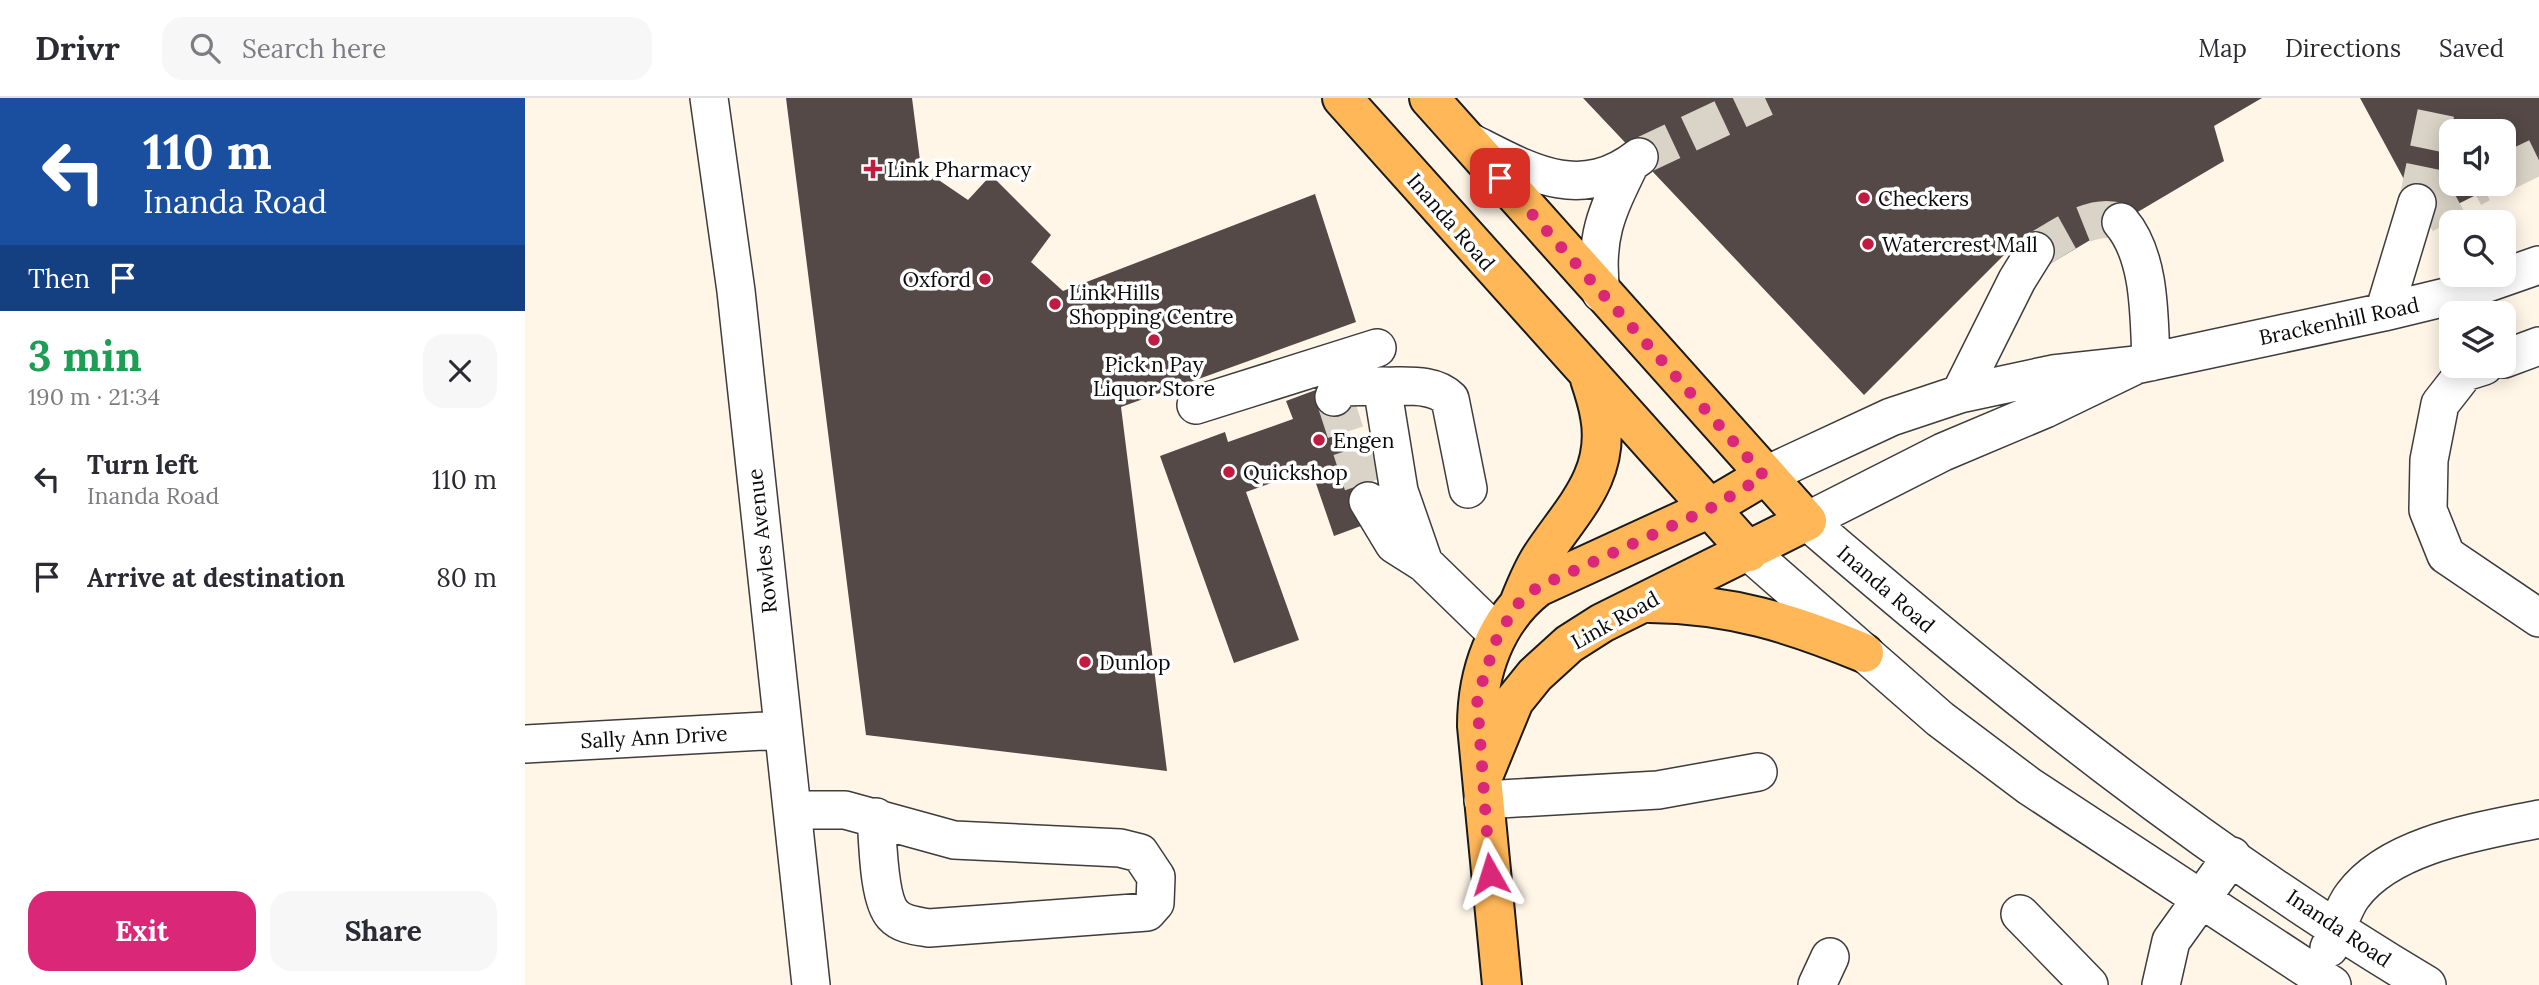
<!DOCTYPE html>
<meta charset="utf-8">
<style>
:root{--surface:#fff;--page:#f7f7f7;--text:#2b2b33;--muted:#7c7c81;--line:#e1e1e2;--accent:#db2777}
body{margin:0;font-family:Lora,serif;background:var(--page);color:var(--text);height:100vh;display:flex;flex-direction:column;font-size:26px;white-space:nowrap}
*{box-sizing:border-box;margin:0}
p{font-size:23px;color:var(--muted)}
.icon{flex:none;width:38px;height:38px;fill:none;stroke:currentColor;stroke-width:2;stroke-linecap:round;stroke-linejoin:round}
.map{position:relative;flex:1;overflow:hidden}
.sheet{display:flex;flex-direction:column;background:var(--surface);width:525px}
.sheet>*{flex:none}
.top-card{background:#1a4fa0;color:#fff;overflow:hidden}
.buttons{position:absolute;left:1914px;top:21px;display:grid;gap:14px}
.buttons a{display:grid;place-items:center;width:77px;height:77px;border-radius:14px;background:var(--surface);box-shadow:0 4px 18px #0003;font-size:35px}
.pin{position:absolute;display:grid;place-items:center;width:60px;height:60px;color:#fff;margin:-30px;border-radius:14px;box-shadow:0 4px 10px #0006}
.me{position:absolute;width:77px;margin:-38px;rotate:354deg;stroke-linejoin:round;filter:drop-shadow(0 0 5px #0008)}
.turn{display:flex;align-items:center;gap:24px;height:147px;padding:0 28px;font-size:32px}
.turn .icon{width:91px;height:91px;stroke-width:2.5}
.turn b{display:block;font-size:49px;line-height:60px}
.then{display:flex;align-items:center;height:66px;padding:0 28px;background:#0003;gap:14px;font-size:26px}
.round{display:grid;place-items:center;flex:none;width:74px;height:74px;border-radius:21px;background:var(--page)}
.overview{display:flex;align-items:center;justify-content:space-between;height:119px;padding:0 28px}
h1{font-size:42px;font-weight:700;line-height:52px;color:#1e9e55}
.primary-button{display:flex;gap:14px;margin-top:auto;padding:14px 28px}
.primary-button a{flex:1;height:80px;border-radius:21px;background:var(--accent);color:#fff;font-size:28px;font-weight:700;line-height:80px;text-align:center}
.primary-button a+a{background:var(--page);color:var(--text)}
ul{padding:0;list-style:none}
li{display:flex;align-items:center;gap:21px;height:98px;padding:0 28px}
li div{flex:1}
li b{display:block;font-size:26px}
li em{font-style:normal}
header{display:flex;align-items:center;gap:42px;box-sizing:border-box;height:98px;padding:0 35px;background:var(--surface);border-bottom:2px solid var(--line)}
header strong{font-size:33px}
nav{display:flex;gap:38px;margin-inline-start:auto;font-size:24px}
.search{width:490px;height:63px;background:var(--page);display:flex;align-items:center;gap:18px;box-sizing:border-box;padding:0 24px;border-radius:21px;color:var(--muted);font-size:26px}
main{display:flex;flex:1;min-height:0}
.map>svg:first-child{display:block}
.building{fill:#544946}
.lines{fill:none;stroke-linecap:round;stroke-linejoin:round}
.minor-tunnel{stroke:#dad3c7;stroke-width:37;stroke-dasharray:37 18;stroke-linecap:butt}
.minor-casing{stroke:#3d3d3d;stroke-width:40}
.major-casing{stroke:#1b1b1b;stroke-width:42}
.minor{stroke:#fff;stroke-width:37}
.major{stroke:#ffb758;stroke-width:38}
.route{stroke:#db2777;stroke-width:12;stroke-dasharray:0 21.6}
.poi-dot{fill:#c21b42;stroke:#fff;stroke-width:2.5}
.labels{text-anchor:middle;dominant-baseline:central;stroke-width:7;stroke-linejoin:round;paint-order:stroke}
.poi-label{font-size:21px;fill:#0a0a0a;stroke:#fff;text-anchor:start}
.street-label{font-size:21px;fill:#0a0a0a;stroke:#fff}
</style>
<header>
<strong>Drivr</strong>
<div class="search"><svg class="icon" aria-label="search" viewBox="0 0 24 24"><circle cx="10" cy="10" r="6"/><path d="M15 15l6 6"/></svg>Search here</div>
<nav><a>Map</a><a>Directions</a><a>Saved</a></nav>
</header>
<main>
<section class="sheet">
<div class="top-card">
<div class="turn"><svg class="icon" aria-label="left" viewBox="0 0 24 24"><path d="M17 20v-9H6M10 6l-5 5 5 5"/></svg><div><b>110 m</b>Inanda Road</div></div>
<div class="then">Then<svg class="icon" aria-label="arrive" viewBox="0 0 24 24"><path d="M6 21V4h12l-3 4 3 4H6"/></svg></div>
</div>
<div class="overview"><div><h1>3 min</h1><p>190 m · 21:34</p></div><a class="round"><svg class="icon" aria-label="close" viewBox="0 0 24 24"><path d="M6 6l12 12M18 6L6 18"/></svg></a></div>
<ul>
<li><svg class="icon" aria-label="left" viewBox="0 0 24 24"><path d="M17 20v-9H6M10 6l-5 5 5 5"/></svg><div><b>Turn left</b><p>Inanda Road</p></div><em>110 m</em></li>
<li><svg class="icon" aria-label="arrive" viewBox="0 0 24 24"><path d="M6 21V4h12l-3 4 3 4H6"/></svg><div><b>Arrive at destination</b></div><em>80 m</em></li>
</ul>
<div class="primary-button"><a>Exit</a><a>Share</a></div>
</section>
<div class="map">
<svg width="2014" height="887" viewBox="0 0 2014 887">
<rect width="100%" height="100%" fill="#fff6e8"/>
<path class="building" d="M261 0H387L396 70 443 102 466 77 526 137 506 164 538 193 790 96 831 224 596 309 642 673 341 637Z
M1058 0H1737L1689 28 1699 63 1523 167 1497 139 1339 297Z
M1835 0H2014V65L1979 82V33H1927V86H1973L1901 122Z
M796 290 844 425 809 438 786 371 721 394 774 542 709 565 635 358 700 334 703 344 768 321 761 303Z"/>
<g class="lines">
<path class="minor-tunnel" d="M1114 59 1240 0
M1979 75 2014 58
M1892 105 1914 0
M1899 117 1956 86
M1510 153C1535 140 1567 113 1596 124
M809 299 843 403"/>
<defs>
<path id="minor" d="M184 0 211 193 286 887
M947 45C1004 74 1055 105 1114 59
M1596 124C1626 159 1624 220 1626 264
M1076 195C1069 140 1081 115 1105 66
M1859 214 1892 105
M1979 261 2014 248
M1611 267 1520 311 1418 354 1282 423C1477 591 1680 755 1902 887
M1959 268 1940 274 1915 306 1904 362 1903 412 1921 457 2014 520
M857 288C879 289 908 284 925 301L943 391
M1435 296 1492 182 1510 153
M809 299 813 289 857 288 874 393 899 465
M671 307 852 250
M1239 378 1366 319 1435 296 1528 276 1611 267 1859 214 1925 198 2014 167
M843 403 869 446 899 465 973 537
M1224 454 1415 621 1504 688 1807 887
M0 646 258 632
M958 702 1133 692 1233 674
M267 712H320L429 742 595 750 615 755 631 779 630 805 622 814 404 830C392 828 377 827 368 817 353 801 353 742 351 719
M1495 816 1564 887
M1804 850C1812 834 1817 811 1828 797 1866 746 1956 733 2014 721
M1292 887 1305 859
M1636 887 1646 843 1707 758"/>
<path id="major" d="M817 0 1224 454
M904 0 1282 423 1077 525 1044 546 1010 577 989 603 957 681
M995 503C1001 488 1007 473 1016 459 1046 413 1086 378 1075 318 1073 305 1069 293 1065 281
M1125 505C1206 506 1266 525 1339 555
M977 887 952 628C952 575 970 522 1013 489L1183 411 1239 378"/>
</defs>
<use href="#minor" class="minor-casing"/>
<use href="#major" class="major-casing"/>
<use href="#minor" class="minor"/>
<use href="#major" class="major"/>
</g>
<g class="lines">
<path class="route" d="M965 776 952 600 973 537 995 503 1013 489 1184 411 1239 378 975 80"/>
</g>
<g class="poi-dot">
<path d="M344.5 60.5h7v7h7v7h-7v7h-7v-7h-7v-7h7z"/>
<circle cx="1339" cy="100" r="7"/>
<circle cx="1343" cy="146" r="7"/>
<circle cx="460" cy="181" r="7"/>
<circle cx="530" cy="206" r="7"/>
<circle cx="629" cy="242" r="7"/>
<circle cx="794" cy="342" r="7"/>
<circle cx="704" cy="374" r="7"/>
<circle cx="560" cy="564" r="7"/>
</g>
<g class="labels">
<g class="poi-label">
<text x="362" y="71">Link Pharmacy</text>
<text x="1353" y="100">Checkers</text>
<text x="1357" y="146">Watercrest Mall</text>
<text x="446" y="181" text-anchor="end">Oxford</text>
<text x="544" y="194">Link Hills<tspan x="544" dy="24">Shopping Centre</tspan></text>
<text x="629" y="266" text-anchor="middle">Pick n Pay<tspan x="629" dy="24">Liquor Store</tspan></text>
<text x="808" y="342">Engen</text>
<text x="718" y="374">Quickshop</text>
<text x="574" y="564">Dunlop</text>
</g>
<g class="street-label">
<text transform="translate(926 124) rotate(49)">Inanda Road</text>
<text transform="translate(1814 223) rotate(-12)">Brackenhill Road</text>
<text transform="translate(237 443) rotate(-96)">Rowles Avenue</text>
<text transform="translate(1361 491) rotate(41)">Inanda Road</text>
<text transform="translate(1090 522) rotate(-29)">Link Road</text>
<text transform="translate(129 639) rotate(-3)">Sally Ann Drive</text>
<text transform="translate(1814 830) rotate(34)">Inanda Road</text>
</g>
</g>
</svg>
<div class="buttons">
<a><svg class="icon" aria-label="sound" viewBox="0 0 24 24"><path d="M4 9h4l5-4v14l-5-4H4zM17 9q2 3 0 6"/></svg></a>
<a><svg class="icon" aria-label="search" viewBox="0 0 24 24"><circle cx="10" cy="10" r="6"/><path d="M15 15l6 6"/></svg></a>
<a><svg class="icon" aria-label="layers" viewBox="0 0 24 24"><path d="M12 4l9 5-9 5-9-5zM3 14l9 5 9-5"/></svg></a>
</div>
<div class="pin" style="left:975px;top:80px;background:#d93025"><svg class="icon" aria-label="arrive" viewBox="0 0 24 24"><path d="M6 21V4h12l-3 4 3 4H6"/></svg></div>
<svg class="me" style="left:965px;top:776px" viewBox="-20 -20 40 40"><path d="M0-17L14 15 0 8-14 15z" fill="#db2777" stroke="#fff" stroke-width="4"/></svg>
</div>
</main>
